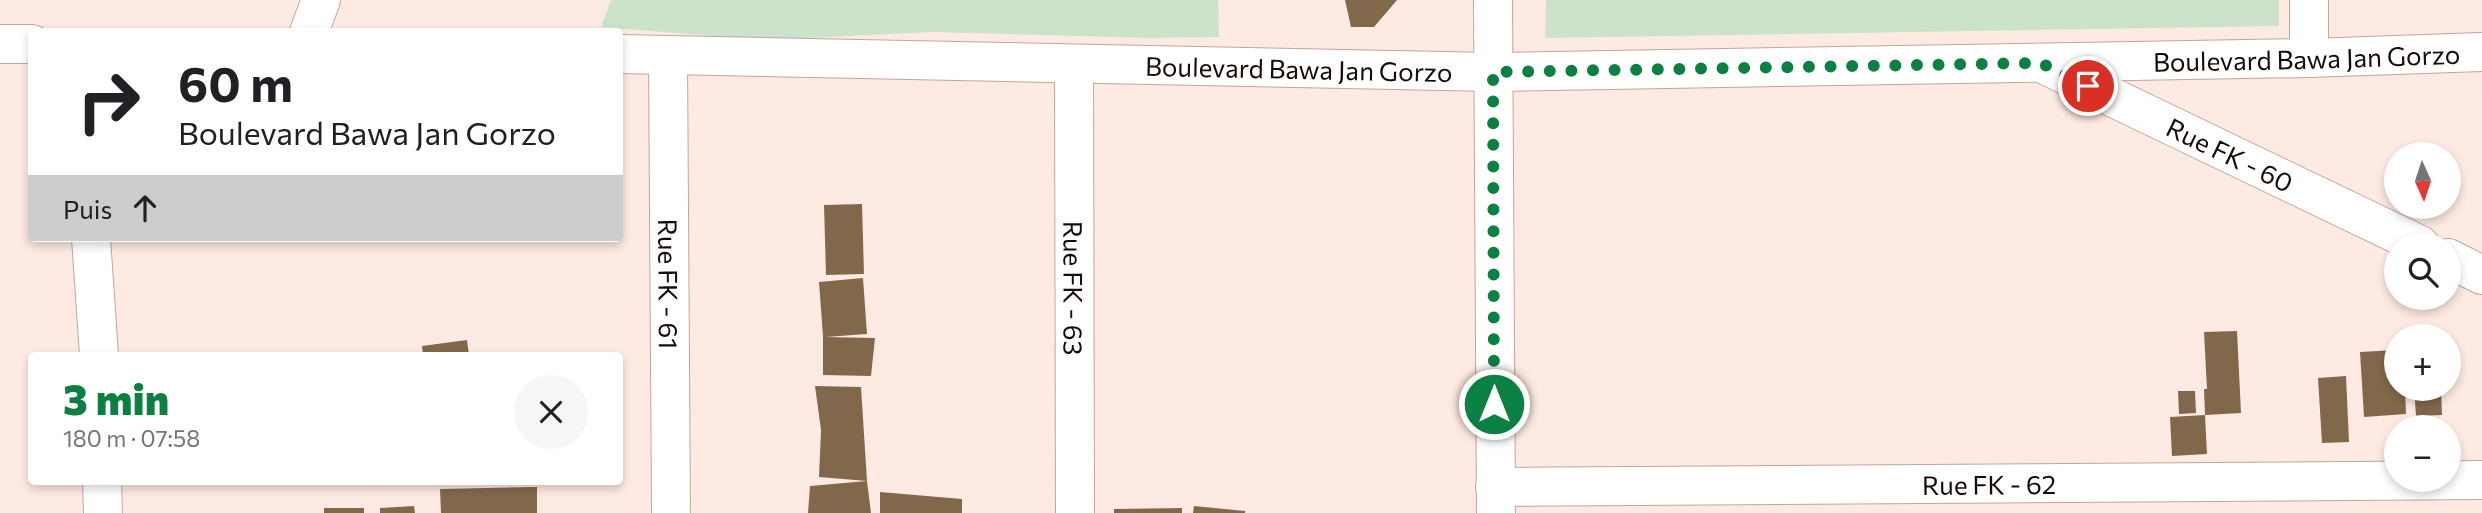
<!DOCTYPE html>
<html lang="fr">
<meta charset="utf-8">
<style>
:root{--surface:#fff;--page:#f6f6f6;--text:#202124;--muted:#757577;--accent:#0b8043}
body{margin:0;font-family:Commissioner,sans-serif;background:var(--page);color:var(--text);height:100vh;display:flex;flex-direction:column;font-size:26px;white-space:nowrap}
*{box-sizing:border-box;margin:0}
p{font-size:23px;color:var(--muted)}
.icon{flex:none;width:38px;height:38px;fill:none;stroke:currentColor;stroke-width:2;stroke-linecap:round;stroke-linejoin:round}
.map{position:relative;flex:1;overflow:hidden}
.panel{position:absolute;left:28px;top:352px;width:595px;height:133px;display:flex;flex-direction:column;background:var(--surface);border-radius:7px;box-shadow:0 4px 10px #0003}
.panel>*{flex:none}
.banner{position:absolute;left:28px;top:28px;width:595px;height:214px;border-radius:7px;box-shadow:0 4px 10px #0003;background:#fff;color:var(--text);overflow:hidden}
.needle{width:46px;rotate:177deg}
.tools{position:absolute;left:2384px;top:142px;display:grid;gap:14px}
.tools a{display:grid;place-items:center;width:77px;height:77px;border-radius:50%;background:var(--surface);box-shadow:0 4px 10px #0003;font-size:35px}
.pin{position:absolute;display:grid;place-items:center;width:60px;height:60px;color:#fff;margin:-30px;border:4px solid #fff;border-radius:50%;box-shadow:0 2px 7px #0007}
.me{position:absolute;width:77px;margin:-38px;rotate:0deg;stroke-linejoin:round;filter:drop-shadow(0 0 5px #0008)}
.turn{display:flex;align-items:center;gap:24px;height:147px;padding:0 35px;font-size:32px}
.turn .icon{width:91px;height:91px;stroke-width:2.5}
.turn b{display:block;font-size:49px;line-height:60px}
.then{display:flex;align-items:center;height:66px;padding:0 35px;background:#0003;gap:14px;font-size:26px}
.round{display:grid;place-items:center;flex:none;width:74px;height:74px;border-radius:37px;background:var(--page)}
.overview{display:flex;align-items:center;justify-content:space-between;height:119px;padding:0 35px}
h1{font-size:42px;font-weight:800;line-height:52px;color:var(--accent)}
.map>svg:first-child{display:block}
.green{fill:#cce3cb}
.building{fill:#82684b}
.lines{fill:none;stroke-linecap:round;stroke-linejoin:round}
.minor-casing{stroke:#c3a69a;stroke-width:40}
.tertiary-casing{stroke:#c3a69a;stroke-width:40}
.secondary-casing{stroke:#c3a69a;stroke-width:40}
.minor{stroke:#fff;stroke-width:38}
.tertiary{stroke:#fff;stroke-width:38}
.secondary{stroke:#fff;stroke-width:38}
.route{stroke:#0b8043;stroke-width:12;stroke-dasharray:0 21.6}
.labels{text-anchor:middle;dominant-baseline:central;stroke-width:5;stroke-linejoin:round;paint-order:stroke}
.street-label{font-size:26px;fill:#150b07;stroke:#fcfcfc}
</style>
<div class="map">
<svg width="2482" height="513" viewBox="0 0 2482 513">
<rect width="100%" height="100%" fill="#fdeae3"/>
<path class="green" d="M611 0H1218L1219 37 1150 38 932 32 765 40 601 27Z
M1546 0H2279V26L1545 38Z"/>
<path class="building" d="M1345 0H1397L1374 27H1351Z
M862 204 864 274 826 275 824 205Z
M863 278 867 334 826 337 875 338 871 376 823 375V336L819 282Z
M2237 331 2241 413 2205 415 2204 389H2207L2204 332Z
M467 340 469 355H423L422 346Z
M2396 350V388H2405L2406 414 2364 417 2360 352Z
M2346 376 2349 442 2322 443 2318 378Z
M815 386 861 387 867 481 819 477 821 430Z
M2414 388H2441L2442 415 2416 416Z
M2178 391H2195L2196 413 2179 414Z
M2205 415 2207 454 2172 456 2170 417Z
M867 481 871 513H808L810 486Z
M537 487V513H441L440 489Z
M880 492 962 499V513H880Z
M414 506 415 513H380V508Z
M1194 506 1245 511V513H1193Z
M324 508H364V513H324Z
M1182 508V513H1114V509Z"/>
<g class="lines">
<defs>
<g id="minor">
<path d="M2309 0V58"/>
<path d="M309 32 321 0"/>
<path id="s1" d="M668 56 671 513"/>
<path id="s2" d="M2041 63 2420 245"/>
<path id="s3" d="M1074 64 1075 513"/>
<path d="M91 238 99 355"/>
<path d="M2448 258 2482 275"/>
<path d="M102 481 103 513"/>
<path id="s4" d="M1495 487 2482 480"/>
</g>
<path id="tertiary" d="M1493 0 1496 513"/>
<g id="secondary">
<path d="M0 44H32"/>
<path id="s5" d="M620 54 1493 72 2309 58 2482 52"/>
</g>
</defs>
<use href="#minor" class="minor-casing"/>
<use href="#tertiary" class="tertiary-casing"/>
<use href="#secondary" class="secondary-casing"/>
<use href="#minor" class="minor"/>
<use href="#tertiary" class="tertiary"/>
<use href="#secondary" class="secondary"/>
</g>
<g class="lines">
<path class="route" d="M1494 404 1493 72 2041 63 2088 86"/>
</g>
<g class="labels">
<g class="street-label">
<text stroke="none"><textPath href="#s5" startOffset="1687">Boulevard Bawa Jan Gorzo</textPath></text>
<text stroke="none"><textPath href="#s5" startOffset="679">Boulevard Bawa Jan Gorzo</textPath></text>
<text stroke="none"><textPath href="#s2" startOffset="210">Rue FK - 60</textPath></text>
<text stroke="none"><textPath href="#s1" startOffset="228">Rue FK - 61</textPath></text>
<text stroke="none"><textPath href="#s3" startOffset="224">Rue FK - 63</textPath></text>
<text stroke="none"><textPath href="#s4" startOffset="494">Rue FK - 62</textPath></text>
</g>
</g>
</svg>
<div class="tools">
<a><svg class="needle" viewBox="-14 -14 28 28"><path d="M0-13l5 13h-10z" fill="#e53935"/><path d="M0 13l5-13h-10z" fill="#757577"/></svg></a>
<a><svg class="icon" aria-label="search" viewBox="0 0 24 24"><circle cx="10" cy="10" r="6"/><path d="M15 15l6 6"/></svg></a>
<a>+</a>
<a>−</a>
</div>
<div class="pin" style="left:2088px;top:86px;background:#d93025"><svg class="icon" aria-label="arrive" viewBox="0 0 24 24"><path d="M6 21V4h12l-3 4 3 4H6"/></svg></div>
<svg class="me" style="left:1494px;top:404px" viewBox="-20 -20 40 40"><circle r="17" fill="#0b8043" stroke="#fff" stroke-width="3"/><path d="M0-11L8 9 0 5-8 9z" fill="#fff"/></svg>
<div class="banner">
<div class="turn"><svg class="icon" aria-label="right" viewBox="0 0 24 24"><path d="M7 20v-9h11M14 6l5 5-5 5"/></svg><div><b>60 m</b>Boulevard Bawa Jan Gorzo</div></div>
<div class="then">Puis<svg class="icon" aria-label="ahead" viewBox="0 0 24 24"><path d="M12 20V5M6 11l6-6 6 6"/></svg></div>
</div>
<section class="panel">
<div class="overview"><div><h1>3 min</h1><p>180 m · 07:58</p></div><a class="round"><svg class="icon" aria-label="close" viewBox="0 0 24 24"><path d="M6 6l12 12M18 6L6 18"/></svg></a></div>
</section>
</div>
